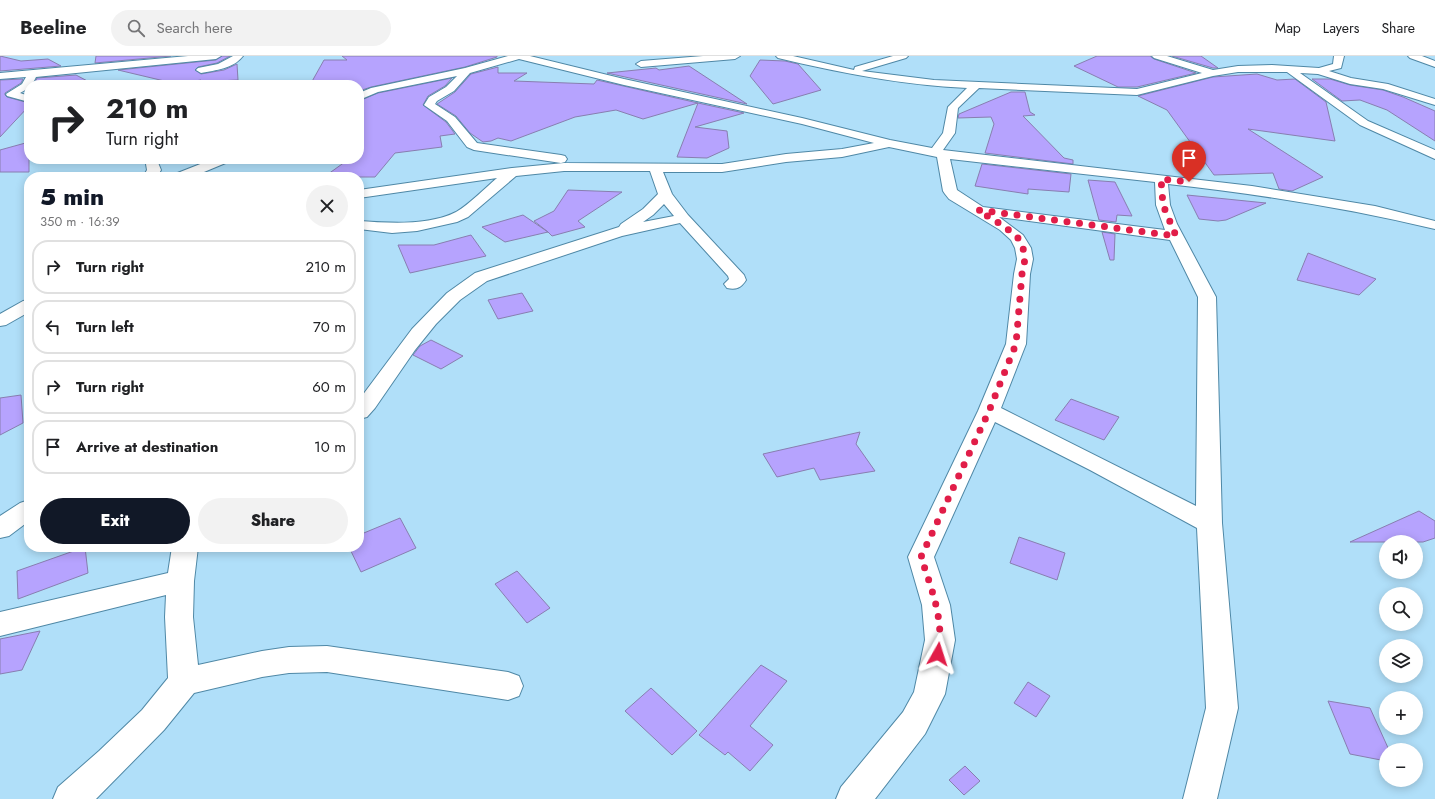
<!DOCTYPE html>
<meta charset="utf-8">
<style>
:root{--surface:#fff;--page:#f2f2f2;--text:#202124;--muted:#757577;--line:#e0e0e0;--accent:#111827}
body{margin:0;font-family:Jost,sans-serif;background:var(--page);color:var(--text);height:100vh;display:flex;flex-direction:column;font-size:15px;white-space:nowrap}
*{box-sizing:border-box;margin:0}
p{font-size:13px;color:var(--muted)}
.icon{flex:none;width:22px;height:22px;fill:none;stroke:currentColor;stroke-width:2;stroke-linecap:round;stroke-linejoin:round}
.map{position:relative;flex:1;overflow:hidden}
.sheet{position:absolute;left:24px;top:116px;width:340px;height:380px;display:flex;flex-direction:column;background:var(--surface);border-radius:16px;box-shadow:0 2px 10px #0003}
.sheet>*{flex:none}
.top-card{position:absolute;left:24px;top:24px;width:340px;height:84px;border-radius:16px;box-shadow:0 2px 10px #0003;background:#fff;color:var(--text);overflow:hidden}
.fabs{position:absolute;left:1379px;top:479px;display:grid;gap:8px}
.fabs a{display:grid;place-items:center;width:44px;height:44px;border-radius:50%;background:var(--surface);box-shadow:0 2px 10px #0003;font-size:20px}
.pin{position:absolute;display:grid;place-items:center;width:34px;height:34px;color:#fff;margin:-41px -17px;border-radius:50% 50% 50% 0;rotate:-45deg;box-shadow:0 0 4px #0007}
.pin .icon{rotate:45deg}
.me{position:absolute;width:44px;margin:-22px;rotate:6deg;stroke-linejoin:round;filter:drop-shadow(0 0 3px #0008)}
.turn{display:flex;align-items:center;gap:14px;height:84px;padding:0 16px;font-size:18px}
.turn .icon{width:52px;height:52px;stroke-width:2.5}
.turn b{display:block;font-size:28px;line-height:34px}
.round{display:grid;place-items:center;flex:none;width:42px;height:42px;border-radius:21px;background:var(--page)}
.overview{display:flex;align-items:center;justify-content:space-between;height:68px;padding:0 16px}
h1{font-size:24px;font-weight:800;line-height:30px;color:var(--accent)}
.action{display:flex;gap:8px;margin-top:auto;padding:8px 16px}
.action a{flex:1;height:46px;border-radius:24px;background:var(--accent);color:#fff;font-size:16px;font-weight:800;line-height:46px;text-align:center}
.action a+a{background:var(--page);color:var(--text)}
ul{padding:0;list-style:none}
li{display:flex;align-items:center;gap:12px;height:54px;margin:0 8px 6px;padding:0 8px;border:2px solid var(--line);border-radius:16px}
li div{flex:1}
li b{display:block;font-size:15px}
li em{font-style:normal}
header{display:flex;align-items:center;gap:24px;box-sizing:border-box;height:56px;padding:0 20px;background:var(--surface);border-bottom:1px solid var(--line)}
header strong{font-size:19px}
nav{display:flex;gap:22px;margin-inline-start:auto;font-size:14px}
.search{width:280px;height:36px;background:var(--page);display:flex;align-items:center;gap:10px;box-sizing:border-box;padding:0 14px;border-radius:22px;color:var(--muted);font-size:15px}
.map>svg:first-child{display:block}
.building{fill:#b6a3fe;stroke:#887eb0}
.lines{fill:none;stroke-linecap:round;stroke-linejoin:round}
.minor-casing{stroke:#4f88a6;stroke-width:2}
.minor{fill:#fff;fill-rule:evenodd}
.route{stroke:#e11d48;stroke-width:7;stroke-dasharray:0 12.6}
</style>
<header>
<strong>Beeline</strong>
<div class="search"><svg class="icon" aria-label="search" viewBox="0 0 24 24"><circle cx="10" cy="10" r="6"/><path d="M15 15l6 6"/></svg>Search here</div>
<nav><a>Map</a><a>Layers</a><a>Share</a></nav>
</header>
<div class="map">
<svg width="1435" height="743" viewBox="0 0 1435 743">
<rect width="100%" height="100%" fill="#b0dff9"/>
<path class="building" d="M0 0 21 5 48 3 61 10 0 15Z
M96 0H171L95 7Z
M222 0H230L217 7 198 11 195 14 201 18 224 14 237 8 238 24 217 25 212 29H203L201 24 177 28 118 14 216 4Z
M342 0H497V1L465 11 371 31 359 35V29H332L329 27 310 29 324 4H347Z
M1097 0H1150L1154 3 1196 17 1137 31H1118L1074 10Z
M1172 0H1201L1218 12H1213Z
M760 4 785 5 798 8 821 34 773 48 750 20Z
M689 10 747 48 607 17 656 12 659 14Z
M498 11V17H527L514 25 594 28 597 24 698 47 643 63 616 54 575 61 511 85 498 82 491 85 483 86 470 77 456 60 437 48 455 36 471 18Z
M1257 18 1277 24 1295 23 1326 46 1335 85 1248 73 1323 121 1292 135 1279 133 1273 117 1214 119 1167 54 1138 40 1213 21Z
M76 19 95 29H34L37 22Z
M452 22 445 30 428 40 423 49 446 66 455 78 440 80 442 91 395 97 375 121H324L349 103H359V45L378 37Z
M23 23 21 27 5 37V39L7 41 29 47V50L0 81V24Z
M1312 23H1330L1350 29 1383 34 1403 41 1435 55V85L1387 54 1360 44 1342 45Z
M1011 36H1025L1030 56 1035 59 1023 60 1064 102 1073 104V108L985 97 994 68 991 61 958 62 959 58Z
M698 47 744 57 695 71 727 75 729 92 707 102 677 101Z
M29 86V116H0V94Z
M982 108 1071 118 1069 136 1028 133V138L975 130Z
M1088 124 1115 126 1132 160 1117 159 1116 166 1099 164Z
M568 134 622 136 578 165 585 171 552 180 548 176 505 186 482 171 523 159 548 176 534 165 554 155Z
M1187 139 1266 147 1226 164 1218 165 1199 163Z
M1102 176 1115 178 1114 204H1110Z
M471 179 486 200 410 217 398 189H434Z
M1308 197 1376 223 1359 239 1297 224Z
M522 237 533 255 498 263 488 244Z
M431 284 463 300 441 313 413 299 420 290Z
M21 339 23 367 0 379V342Z
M1071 343 1119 361 1104 384 1055 364Z
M860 376 856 388 875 415 820 424 814 412 777 421 763 398Z
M1419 455 1435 465V482L1423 486H1350Z
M400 462 416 492 361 516 349 491H359V479Z
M1019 481 1065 497 1057 524 1010 507Z
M85 491 88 517 18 543 17 515Z
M517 515 550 552 527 567 495 528Z
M40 575 22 614 0 618V583Z
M761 609 787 625 750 670 773 689 750 715 728 696 725 699 699 679Z
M1028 626 1050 640 1036 661 1014 647Z
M651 632 697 675 672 699 625 655Z
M1328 645 1370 652 1389 694H1386V705L1350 698Z
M965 710 980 725 964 739 949 724Z"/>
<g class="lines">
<defs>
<path id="minor" d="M188 0H221L216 3 36 21 32 29H29V32L20 37 29 40V46L7 40 6 38 22 28 26 21 0 23V17Z
M233 0H243C233 13 216 14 201 17L196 14 198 12 218 8Z
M508 0H530L624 23 802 62 890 84 932 92 943 77 948 51 967 32C903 29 840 17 778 2L776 0H793L854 14 855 11 893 0H908L906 2 862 15 934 24 1137 33 1202 17 1154 2 1152 0H1167L1213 14 1238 10 1272 9 1319 12 1333 8 1334 0H1344L1341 12 1329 15 1351 22 1388 28 1435 43V49L1383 33 1350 28 1318 18 1300 17 1368 65 1435 94V103L1360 69 1287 16H1238L1213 20 1137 39 979 32 958 52 955 77 943 94 1252 130 1375 150 1435 165V173C1347 152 1258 138 1168 128L1170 149 1177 168 1216 241 1222 467 1238 652 1217 743H1183L1206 652 1197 472 1090 414 995 366 934 501 950 549 955 584 945 638 925 678 875 743H836L841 731 903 656 914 636 925 584 922 549 908 501 978 355 1006 288 1014 218 1017 203 1015 192 1011 184 1000 174 949 143 945 138 943 135 937 101 889 91 842 101 786 106 722 116H663L672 138 688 159 744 219 746 224C741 232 736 234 727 232L724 228 729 223 728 220 680 167 622 180 487 225 460 244 436 268 415 294 375 352 367 361 359 363V344L412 273 447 237 475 217 619 171 621 168 643 153 658 138 650 115H564L516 120 468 161 457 166 417 175 392 177 359 173V165C388 167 429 170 456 156 470 148 485 132 497 122L359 142V134L512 112 564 107 722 108 786 98 842 93 874 87 802 68 624 29 519 3 470 17 454 35 437 45 435 48 455 61 477 87 561 99 565 100 567 103 565 106 561 107 474 94 467 91 447 65 424 49 429 41 446 31 457 20 378 36 359 44V37L371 32 465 12ZM950 103 1155 126 1156 149 1165 174 983 151 957 134ZM664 148 674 160 643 166 653 159ZM999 161 1170 184 1198 241 1196 450 1001 352 1026 288 1030 218 1033 203 1031 192 1023 179Z
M703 0H740L735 3 641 11 636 8 641 5Z
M1408 0H1422L1435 5V11L1410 2Z
M142 103 157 104 161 114 157 121H143L147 114 146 108Z
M213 103H230L228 106 192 121H173L175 118Z
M29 244V256L6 269 0 270V258L23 245Z
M29 444V465L9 480 0 482V460L20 447Z
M172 491H198L194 525 193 561 198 609 262 595 289 591 327 590 508 616 519 620 523 630 519 640 508 644 327 616 289 617 262 621 194 637 164 674 96 743H53L58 731 99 695 142 654 168 622 165 561 166 539 0 580V556L168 517Z"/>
</defs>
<use href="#minor" class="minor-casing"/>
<use href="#minor" class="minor"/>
</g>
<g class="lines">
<path class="route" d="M938 598C945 565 931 532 921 501L989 355 1016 288 1022 218 1025 203 1023 192 1018 182 1005 171 978 154 1176 180 1163 149 1161 123 1189 126"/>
</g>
</svg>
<div class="fabs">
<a><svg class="icon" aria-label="sound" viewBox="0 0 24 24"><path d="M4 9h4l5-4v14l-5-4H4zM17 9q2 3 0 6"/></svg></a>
<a><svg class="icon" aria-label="search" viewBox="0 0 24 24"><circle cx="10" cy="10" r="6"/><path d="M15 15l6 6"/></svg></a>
<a><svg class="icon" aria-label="layers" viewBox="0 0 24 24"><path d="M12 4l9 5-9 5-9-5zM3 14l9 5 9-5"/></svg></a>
<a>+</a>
<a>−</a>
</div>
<div class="pin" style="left:1189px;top:126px;background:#d93025"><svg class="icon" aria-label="arrive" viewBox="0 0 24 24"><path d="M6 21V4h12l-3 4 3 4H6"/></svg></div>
<svg class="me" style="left:938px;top:598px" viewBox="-20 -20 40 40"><path d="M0-17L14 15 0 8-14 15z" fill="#e11d48" stroke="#fff" stroke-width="4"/></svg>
<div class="top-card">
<div class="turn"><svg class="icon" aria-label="right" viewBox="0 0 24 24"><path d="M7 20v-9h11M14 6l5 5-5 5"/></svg><div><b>210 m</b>Turn right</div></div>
</div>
<section class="sheet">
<div class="overview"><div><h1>5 min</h1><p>350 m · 16:39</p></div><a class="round"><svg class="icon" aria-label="close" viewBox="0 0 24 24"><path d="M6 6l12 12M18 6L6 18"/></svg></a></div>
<ul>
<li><svg class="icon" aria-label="right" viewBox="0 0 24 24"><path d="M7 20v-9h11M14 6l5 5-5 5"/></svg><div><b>Turn right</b></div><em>210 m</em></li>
<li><svg class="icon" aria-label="left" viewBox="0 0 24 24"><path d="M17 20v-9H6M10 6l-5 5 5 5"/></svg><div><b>Turn left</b></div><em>70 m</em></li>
<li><svg class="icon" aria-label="right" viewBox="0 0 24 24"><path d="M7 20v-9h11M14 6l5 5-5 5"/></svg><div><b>Turn right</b></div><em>60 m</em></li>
<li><svg class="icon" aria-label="arrive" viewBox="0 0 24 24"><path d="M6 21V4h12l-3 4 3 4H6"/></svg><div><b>Arrive at destination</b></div><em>10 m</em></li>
</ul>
<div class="action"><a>Exit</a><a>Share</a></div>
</section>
</div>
